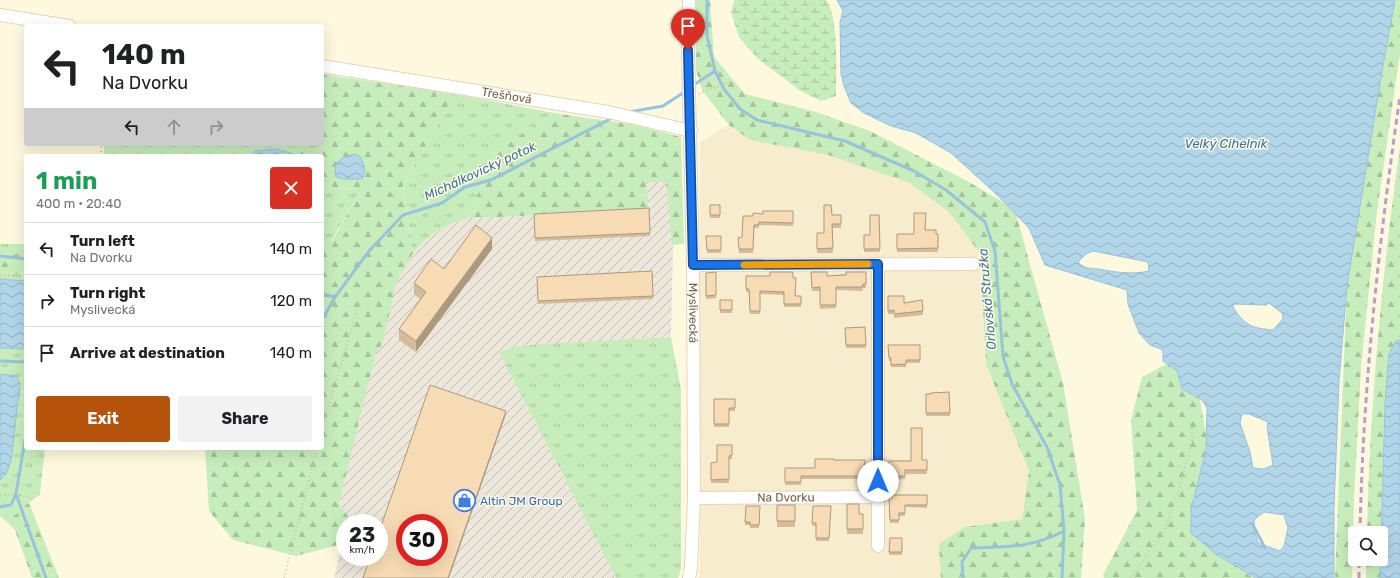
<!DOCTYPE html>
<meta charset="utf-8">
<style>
:root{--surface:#fff;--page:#f2f2f2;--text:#202124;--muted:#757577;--line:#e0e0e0;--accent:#b45309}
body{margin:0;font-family:Rubik,sans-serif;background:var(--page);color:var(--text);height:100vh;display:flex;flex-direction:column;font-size:15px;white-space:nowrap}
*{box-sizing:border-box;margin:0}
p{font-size:13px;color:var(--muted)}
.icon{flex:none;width:22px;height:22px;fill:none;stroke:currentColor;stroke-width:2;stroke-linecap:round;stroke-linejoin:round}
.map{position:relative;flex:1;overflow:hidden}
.sheet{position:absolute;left:24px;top:154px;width:300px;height:296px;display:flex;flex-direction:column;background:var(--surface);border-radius:4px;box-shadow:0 4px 16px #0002}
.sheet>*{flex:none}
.guide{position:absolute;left:24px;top:24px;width:300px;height:122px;border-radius:4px;box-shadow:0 4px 16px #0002;background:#fff;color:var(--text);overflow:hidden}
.controls{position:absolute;left:1348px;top:526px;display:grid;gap:8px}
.controls a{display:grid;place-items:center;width:40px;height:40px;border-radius:4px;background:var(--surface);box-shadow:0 4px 16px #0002;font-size:20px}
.speed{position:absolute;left:336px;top:514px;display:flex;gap:8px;font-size:20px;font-weight:700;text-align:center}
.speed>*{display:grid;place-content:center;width:52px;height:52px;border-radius:50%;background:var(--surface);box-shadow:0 4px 16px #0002;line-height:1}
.speed small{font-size:10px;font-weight:400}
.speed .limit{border:6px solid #d22;background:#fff;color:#111}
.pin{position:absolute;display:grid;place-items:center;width:34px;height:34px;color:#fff;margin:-41px -17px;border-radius:50% 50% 50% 0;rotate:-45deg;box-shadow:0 0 4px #0007}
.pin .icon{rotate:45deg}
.me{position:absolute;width:44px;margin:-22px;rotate:0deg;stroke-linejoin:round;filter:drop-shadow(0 0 3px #0008)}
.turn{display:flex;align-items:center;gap:14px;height:84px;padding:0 12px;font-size:18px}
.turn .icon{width:52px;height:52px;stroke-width:2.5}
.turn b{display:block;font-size:28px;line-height:34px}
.lanes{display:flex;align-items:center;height:38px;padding:0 12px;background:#0003;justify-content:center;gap:20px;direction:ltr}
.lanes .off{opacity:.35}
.round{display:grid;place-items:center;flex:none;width:42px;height:42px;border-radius:4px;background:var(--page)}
.summary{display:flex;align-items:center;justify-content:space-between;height:68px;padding:0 12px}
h1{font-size:24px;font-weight:700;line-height:30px;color:#1e9e55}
.action{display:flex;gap:8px;margin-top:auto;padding:8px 12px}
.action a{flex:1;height:46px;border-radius:4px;background:var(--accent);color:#fff;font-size:16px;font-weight:700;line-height:46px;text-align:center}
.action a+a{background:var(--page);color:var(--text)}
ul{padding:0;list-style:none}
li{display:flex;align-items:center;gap:12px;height:52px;padding:0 12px;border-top:1px solid var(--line)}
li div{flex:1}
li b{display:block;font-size:15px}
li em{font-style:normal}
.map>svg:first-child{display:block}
.residential{fill:#f7eccd}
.industrial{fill:url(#industrial-furrows);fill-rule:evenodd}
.grass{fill:url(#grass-tufts)}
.forest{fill:url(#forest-firs)}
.wetland{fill:url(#wetland-marsh)}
.water{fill:url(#water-waves);stroke:#97c4dc;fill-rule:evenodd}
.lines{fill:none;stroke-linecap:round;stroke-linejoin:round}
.stream{stroke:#97c4dc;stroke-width:3}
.minor-casing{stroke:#e3d5ba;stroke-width:14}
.path{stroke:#dbbf97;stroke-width:2;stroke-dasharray:1 3;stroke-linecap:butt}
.minor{stroke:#fff;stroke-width:12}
.rail{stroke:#bd9dc8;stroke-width:3;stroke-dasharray:6 4;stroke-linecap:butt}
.wall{fill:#d4bc9b}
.shaded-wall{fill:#ac997e}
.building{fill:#f6dbb4;stroke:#ac997e;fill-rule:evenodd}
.route-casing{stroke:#114b97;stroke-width:10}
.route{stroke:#1a73e8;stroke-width:7}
.slow{stroke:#f59e0b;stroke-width:7}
.labels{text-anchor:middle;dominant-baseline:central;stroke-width:3;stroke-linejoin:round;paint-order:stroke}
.street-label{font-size:12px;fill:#776045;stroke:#fffae7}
.shop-label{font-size:12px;fill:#366cbe;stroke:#fffae7;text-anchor:start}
.water-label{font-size:13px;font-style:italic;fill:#3f7594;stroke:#fffae7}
</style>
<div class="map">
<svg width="1400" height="578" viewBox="0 0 1400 578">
<defs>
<pattern id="industrial-furrows" width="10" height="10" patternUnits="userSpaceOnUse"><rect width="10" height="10" fill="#ece6db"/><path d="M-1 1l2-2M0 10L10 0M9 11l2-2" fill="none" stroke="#c4beb3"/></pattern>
<pattern id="grass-tufts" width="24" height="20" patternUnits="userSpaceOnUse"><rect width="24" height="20" fill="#c7edbc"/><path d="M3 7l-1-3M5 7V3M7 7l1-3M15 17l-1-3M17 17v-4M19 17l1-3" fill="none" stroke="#a6c39b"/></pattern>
<pattern id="forest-firs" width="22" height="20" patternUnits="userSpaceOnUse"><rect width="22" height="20" fill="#c7edbc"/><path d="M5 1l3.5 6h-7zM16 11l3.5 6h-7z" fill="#a6c39b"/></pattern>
<pattern id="wetland-marsh" width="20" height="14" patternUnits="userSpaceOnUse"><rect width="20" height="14" fill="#c7edbc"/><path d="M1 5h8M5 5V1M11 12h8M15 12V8" fill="none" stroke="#a6c39b"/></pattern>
<pattern id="water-waves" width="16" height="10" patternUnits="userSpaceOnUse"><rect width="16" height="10" fill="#b2d6e9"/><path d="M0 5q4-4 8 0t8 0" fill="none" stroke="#96b1bf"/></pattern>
</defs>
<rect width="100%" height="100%" fill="#fef8df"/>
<path class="residential" d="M729 125 750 140 828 155 910 183 949 212 980 253 986 364 1029 471 1022 519 965 527 940 544 941 578H699L700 568V142Z"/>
<path class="industrial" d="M646 182H666L673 249 671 337 539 344 499 352 616 578H334L345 530V557H379V523H347L348 516 339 504 376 353 383 343 396 284 413 253 423 241 433 234 449 225 468 218 649 211ZM405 523H439V557H405Z"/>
<path class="grass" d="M455 94 554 113 494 153 468 218C443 227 430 232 413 253L403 186Z
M104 144H292L295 154 276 149 255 151 251 156H104Z
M322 186 332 188 362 189 331 241H322Z
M0 244H26V255H3L0 254Z
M0 271 26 274V281L0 279Z
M671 337 681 389V569L678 578H616L499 352 514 347 539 344Z
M0 348 26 349V414L23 420 26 422V448H45L40 494 7 522 0 516V480L16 376 0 374Z"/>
<path class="forest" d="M696 0H710L714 57 745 94 816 112 870 131 969 182 1004 203 1016 214 1063 383 1085 519 1081 578H941L939 544 965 527 1022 519 1029 471 986 364 980 253 949 212 910 183 828 155 750 140 729 125 702 90 696 70Z
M1395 0H1400V53L1377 211 1361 367 1354 497 1352 578H1335L1347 286 1382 71Z
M322 74 455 94 403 186 413 253 396 284 383 343 376 353 339 504 348 516 347 523H345V530L342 544 296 556 233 540 209 511 205 448H322V241H332L362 189 332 188 322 186V156H301L295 154 292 144H322Z
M554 113 630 124 681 137 684 244 672 245 666 182H646L649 211 468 218 494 153Z
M1400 146V340L1396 341 1389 353 1385 404 1381 538V533H1367C1370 403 1382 275 1400 146Z
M0 254 3 255H26V274L0 271Z
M1167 364 1177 371 1182 389 1200 399 1206 434V450L1246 573 1254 578H1104L1103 575 1137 510 1131 420 1142 377Z
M29 503 59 578H32L15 530 7 522Z
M1366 559H1380V578H1366Z"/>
<path class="wetland" d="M734 0H826C839 15 836 74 836 96L821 101 799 90 757 58 739 37 731 12Z"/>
<path class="water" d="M837 0H1395L1382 71 1347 286 1339 381 1334 508V578H1256L1217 555 1191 533V510L1206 450 1207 408 1202 400 1182 389 1177 371 1163 361V350L1150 345 1139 333 1128 304 1127 290 1045 265 1029 228 995 193 951 153 916 133 891 126 864 113 851 103 844 86 841 74 840 22 843 11ZM1093 251 1148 262 1149 271C1131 275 1116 272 1098 269 1090 268 1084 269 1078 262L1086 254ZM1269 303 1282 313 1283 319 1273 330C1252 328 1245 326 1233 307L1234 304 1266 305ZM1242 414H1249L1268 422 1267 427 1273 465 1264 469 1253 468 1250 452 1240 423ZM1264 512 1284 515 1288 528 1284 546 1280 551 1258 543 1255 532 1254 520Z
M276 149 301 156H251L255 151Z
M354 154 360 156C364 165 367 170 362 179H344L336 177 335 172 336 163 345 157Z
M0 279 26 281V349L0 348Z
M1400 340V578H1380L1385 404 1389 353 1396 341Z
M0 374 16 376 20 384 11 461 6 474 0 480Z"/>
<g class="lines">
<path class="stream" d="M707 0V36L715 71 724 89 740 109 757 120 845 141 914 171 946 190 985 222 995 251 1003 356 1012 384 1047 447 1060 485 1064 531C1032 548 1006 547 971 548L962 562 963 578
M692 86 715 71
M629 112 663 106 686 91
M0 256 26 259
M322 294 335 297 369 251 403 215 442 203 465 187 491 180 614 117
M322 320 335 297
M0 361 26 362
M26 434 16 494 46 578
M0 507 11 505 16 494
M1253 525 1265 548
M1062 578 1064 531"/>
<defs>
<g id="minor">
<path id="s1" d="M689 0 688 50 693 265 694 498 691 568 689 578"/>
<path d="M0 15 69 26"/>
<path id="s2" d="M322 66 608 112 691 131"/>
<path d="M878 264V546"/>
<path d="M693 265 973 264"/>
<path id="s3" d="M694 498 878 497"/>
</g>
</defs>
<use href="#minor" class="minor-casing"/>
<path class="path" d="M699 94 715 87 732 82
M101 156V144
M0 275 26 277
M322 430 360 299
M0 495 16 494 34 499
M284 578 317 448
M1131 578 1165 530 1183 476 1192 442V425"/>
<use href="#minor" class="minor"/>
<path class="rail" d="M1360 533C1363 386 1379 241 1400 96
M1359 578V559"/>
</g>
<path class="wall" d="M710 205H720V218H710Z
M793 211V226L759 225V228H754L753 253H739L738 238 742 237 753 216Z
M534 214 650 233V236L535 241Z
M832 215H841V228H832L833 253H817V233H824Z
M879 215 880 252H864V235H870Z
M925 230 936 234H938V252H897V234H914Z
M706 236H721V253H707Z
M492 249 416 352 399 340V329L421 300 414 294V283L444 269Z
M652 271 653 299 538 304 537 277Z
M716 272V298L706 299V273Z
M811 272 827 276 866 272V288H863L862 291 836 290V308L820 309V291H812Z
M746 276 793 278 796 296H801V307H784V295L760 294V314H750L749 292H746Z
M888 296 923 311V315L894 318V314H888Z
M720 300H732V313H720Z
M865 327 866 348H846L845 328Z
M888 345H920V363H906V367H891V361H889Z
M949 392 950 416H926V394Z
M714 399H735V411H729V427H714Z
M732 445V459H729V483H711V463L717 462Z
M834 460H865L864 479H801V485H785V468H815Z
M927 460V474H905V479L889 480V461Z
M927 495V508L905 507V516H899V523H890L889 498Z
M847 504 859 514H863V534H847Z
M777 505H795V527H777Z
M746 506H760L759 528H750V525H745Z
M813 506H831L829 541H816V526H812Z
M890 538H902V555H889Z"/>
<path class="shaded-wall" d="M492 238V249L416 352V341Z
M506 411V414L449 578H448Z"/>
<path class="building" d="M710 205H720V215H710Z
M824 205H831L832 215H841V224H832L833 248 817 249V233H824Z
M649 208 650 233 535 238 534 214Z
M763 211H793V223L759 222V225H754L753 249H739L738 238 742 237 743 216H753V213L763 214Z
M914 213H926L925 230H936V234H938V248L897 249V234H914Z
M870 215H879L880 249H864V235H870Z
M476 225 492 238 416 341 399 329 426 292 414 283 431 259 444 269Z
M706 236H721V250H707Z
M652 271 653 296 538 301 537 277Z
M716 272V295L706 296V273Z
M770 272H793V278H796L795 296H801V304H784V292L760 291V311H750L749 289H746V276H770Z
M811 272H827V276L846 275V272H866V284H863L862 287H836V305H820V287L812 288Z
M888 296H904V303L922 300 923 311 894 314V310L888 311Z
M720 300H732V310H720Z
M865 327 866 345H846L845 328Z
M888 345H920V360H906V364L891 365V358H889Z
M430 385 506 411 448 578H363L370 557H379V532ZM405 523H439V557H405Z
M949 392 950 413H926V394H931V393Z
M714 399H735V408H729V424H714Z
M911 428H922V460H927V470H905V476H889V461H911Z
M717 445H732V455L729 456V479L711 480V463L717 462Z
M815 459H834V460H865L864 476H801V482H785V468H815Z
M892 495H927V505H905V513H899V520H890L889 498H892Z
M847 504H859V514H863V529H847Z
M777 505H795V521H777Z
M746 506H760L759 525H750V522H745Z
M813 506H831L829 538H816V523H812Z
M890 538H902V552H889Z"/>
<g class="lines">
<defs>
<path id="route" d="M688 50 693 265 878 264V481"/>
</defs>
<use href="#route" class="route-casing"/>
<use href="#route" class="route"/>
<path class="slow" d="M744 265 868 264"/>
</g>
<defs>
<symbol id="shop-ring" viewBox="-11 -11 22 22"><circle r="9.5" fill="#fffae7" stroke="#3f7fe0" stroke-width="1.5"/><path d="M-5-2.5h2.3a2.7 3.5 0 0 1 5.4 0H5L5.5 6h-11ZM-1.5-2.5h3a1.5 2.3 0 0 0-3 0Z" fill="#3f7fe0"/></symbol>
</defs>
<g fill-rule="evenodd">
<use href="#shop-ring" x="452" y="488" width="25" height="25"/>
</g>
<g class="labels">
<g class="street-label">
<text stroke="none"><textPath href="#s2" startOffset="187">Třešňová</textPath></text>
<text stroke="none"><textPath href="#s1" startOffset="313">Myslivecká</textPath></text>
<text stroke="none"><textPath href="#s3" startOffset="92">Na Dvorku</textPath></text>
</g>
<g class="shop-label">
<text x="480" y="501">Altin JM Group</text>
</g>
<g class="water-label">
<text x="1226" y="143">Velký Cihelník</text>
<text transform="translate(480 171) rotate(-25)">Michálkovický potok</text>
<text transform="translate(987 299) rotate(-95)">Orlovská Stružka</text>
</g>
</g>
</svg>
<div class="controls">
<a><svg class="icon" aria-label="search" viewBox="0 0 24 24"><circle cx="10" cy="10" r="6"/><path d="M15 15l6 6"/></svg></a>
</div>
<div class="speed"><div>23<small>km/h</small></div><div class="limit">30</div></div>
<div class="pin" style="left:688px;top:50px;background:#d93025"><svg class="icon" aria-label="arrive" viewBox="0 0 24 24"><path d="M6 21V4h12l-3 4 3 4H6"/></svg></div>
<svg class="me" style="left:878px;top:481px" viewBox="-20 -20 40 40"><circle r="19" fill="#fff"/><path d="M0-13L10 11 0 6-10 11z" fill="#1a73e8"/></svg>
<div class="guide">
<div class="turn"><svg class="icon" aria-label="left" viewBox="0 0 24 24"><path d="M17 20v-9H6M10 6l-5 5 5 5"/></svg><div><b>140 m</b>Na Dvorku</div></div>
<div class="lanes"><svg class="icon" aria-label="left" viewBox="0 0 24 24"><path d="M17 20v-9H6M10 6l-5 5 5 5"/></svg><svg class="icon off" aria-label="ahead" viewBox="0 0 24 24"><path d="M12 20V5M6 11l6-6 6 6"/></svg><svg class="icon off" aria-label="right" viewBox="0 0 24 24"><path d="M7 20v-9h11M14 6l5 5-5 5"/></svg></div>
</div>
<section class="sheet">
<div class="summary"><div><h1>1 min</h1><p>400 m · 20:40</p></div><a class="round" style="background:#d93025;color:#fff"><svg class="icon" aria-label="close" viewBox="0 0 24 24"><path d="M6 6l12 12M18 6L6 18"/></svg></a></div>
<ul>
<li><svg class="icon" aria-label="left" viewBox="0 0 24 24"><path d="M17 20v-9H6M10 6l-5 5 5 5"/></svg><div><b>Turn left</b><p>Na Dvorku</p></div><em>140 m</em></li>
<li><svg class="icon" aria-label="right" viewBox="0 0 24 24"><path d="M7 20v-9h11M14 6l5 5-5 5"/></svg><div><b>Turn right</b><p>Myslivecká</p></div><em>120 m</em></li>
<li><svg class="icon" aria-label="arrive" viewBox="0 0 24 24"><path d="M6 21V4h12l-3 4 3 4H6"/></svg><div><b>Arrive at destination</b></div><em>140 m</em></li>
</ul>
<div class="action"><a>Exit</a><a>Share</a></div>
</section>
</div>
